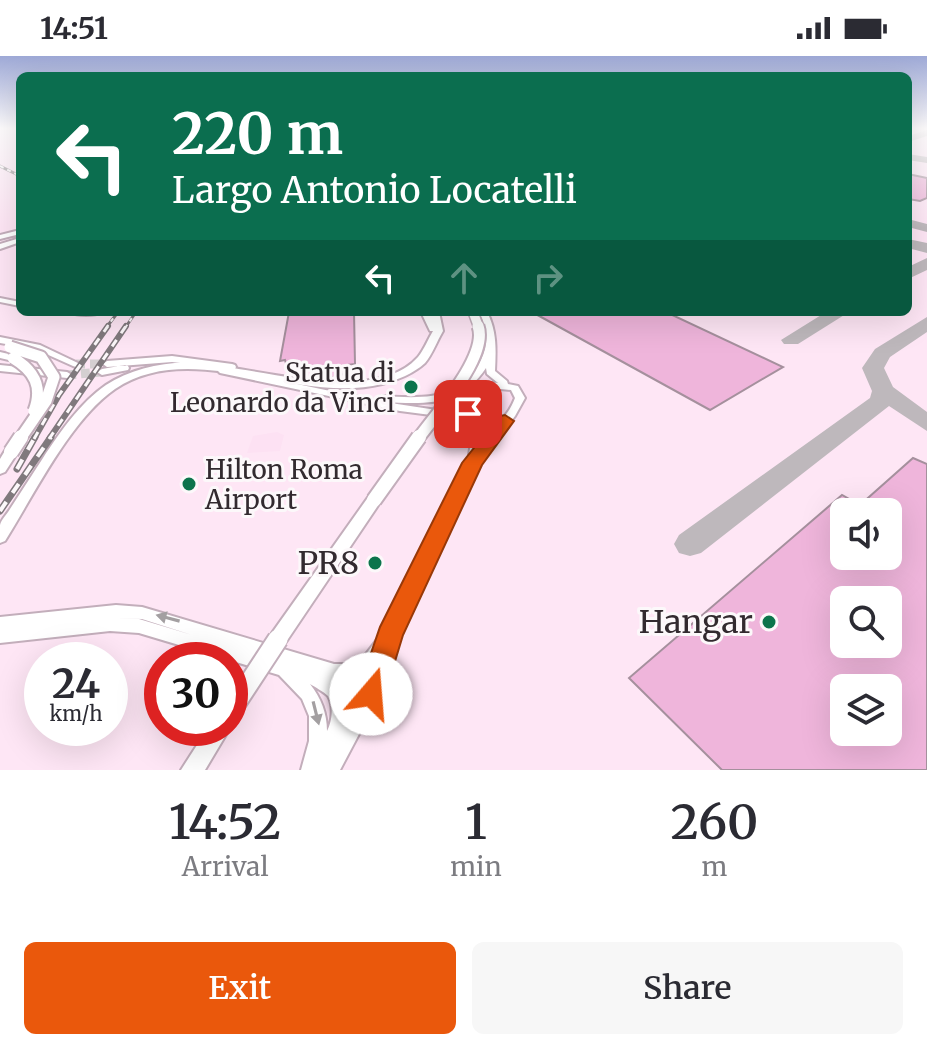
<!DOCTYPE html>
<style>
:root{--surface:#fff;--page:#f7f7f7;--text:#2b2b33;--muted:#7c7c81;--accent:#ea580c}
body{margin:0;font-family:Merriweather,serif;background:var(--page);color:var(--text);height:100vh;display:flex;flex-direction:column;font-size:30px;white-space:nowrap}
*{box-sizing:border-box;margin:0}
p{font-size:26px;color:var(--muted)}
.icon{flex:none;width:44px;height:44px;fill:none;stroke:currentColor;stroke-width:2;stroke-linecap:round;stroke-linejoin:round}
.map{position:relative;height:714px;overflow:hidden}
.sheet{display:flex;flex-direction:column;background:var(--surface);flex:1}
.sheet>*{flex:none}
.guide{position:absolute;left:16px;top:16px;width:896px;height:244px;border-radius:12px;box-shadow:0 8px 32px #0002;background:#0b6e4f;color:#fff;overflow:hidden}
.buttons{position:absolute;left:830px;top:442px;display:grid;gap:16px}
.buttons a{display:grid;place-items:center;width:72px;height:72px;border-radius:12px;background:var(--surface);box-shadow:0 8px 32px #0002;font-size:40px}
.speed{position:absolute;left:24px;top:586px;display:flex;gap:16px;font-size:40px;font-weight:700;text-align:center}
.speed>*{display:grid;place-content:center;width:104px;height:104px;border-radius:50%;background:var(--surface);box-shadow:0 8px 32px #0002;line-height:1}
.speed small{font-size:20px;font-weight:400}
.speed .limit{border:12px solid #d22;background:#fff;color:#111}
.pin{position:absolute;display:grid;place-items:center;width:68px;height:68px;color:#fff;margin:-34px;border-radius:16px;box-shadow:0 4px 12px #0006}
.me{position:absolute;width:88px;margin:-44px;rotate:18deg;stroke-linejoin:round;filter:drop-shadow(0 0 6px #0008)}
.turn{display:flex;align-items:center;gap:28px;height:168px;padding:0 24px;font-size:36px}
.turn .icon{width:104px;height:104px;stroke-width:2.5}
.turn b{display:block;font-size:56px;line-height:68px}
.lanes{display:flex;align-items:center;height:76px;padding:0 24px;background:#0003;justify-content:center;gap:40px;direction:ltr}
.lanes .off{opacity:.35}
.eta{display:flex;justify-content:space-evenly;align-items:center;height:136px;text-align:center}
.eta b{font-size:48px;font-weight:600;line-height:56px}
.button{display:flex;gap:16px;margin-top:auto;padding:16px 24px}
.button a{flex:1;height:92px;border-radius:12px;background:var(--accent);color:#fff;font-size:32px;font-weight:600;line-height:92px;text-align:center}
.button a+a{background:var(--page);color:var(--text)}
.status{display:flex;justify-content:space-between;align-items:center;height:56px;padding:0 40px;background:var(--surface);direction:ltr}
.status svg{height:22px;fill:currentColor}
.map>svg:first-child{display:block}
.built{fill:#fee6f5;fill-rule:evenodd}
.green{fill:#fde1f3}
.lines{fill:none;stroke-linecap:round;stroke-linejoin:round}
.taxiway{fill:#beb8bc;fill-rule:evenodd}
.building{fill:#efb5db;stroke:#a5909d;stroke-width:2;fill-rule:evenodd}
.minor-tunnel{stroke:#d4cfd1;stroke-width:9;stroke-dasharray:9 5;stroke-linecap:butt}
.minor-casing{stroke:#c3aebb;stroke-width:4}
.major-casing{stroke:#c3aebb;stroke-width:4}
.minor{fill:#fff;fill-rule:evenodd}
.major{fill:#fff;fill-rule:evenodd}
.rail-far2-casing{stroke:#80797d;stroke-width:3}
.rail-far1-casing{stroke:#80797d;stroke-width:6}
.rail-casing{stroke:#80797d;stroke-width:7}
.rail-far2{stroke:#fcf8fa;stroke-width:2;stroke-dasharray:4;stroke-linecap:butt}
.rail-far1{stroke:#fcf8fa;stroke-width:3;stroke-dasharray:8;stroke-linecap:butt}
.rail{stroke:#fcf8fa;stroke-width:4;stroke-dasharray:11;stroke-linecap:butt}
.major-bridge-far3-casing{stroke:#c3aebb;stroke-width:12;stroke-linecap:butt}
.major-bridge-far2-casing{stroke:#c3aebb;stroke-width:15;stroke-linecap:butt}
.major-bridge-far1-casing{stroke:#c3aebb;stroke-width:18;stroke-linecap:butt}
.major-bridge-casing{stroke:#c3aebb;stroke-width:23;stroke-linecap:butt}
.major-bridge-far3{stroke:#fff;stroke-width:9}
.major-bridge-far2{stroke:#fff;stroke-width:11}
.major-bridge-far1{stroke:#fff;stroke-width:14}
.major-bridge{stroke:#fff;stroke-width:19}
.oneway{fill:#a39fa1}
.route{fill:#ea580c;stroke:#983908;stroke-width:2}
.poi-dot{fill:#0c744c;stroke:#fcf8fa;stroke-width:3}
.labels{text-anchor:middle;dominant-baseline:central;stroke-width:6;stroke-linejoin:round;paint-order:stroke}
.poi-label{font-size:26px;fill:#322a2f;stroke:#fcf8fa;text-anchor:end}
.near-poi-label{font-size:32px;fill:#322a2f;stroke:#fcf8fa;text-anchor:end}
</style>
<div class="status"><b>14:51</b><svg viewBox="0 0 49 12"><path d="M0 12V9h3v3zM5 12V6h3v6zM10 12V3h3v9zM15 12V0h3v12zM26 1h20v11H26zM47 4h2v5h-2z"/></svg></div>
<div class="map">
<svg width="927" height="714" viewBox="0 0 927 714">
<rect width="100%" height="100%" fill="#fcf8fa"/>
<path class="built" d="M0 72H20V256H908V72H927V714H0ZM844 456H888V500H844ZM844 544H888V588H844ZM42 604H110V672H42ZM162 604H230V672H162ZM844 632H888V676H844Z"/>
<path class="green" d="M497 331 508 333 514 339 505 361 492 367 476 362C470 347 483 335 497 331Z
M277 376 284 379 280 395 247 397 253 380Z"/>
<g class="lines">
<path class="taxiway" d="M927 74V80L908 86V80Z
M908 98 927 101V107L908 104Z
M908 163 927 168V176L908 171Z
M908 183 927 187V197L908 192Z
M927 202V214L908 223V211Z
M826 256H849L798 288H784L781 284Z
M927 261V276L890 301 884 312 893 331 927 356V375L889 350 701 497 690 500 679 497 674 488 679 479 870 342 872 335 862 312 875 293Z"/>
</g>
<path class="building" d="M908 118 927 122V142L920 145 908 143Z
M289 256H354L355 308 348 309 347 316 335 322 326 320 321 311 298 315 287 311 285 304 280 305Z
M532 256H666L783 311 710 354Z
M913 402 927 408V714H722L629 622 842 439 860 449ZM844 456H888V500H844ZM844 544H888V588H844ZM844 632H888V676H844Z"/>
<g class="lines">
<path class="minor-tunnel" d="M76 308H107
M67 319 102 316"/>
<defs>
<path id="minor" d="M0 242 20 246V250L0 246Z
M70 256H102C95 260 77 260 70 256Z
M421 256H429L437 273 436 275H430Z
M479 256H487C497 275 496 294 495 315L507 325 508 328 518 330 525 342 515 360 476 411 426 522 393 586 395 589 377 644 340 714H301L309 685V660L302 643 279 619 139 577 110 575 0 587V561L116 549 142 551 334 608H353L366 598 382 577 398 549 428 490 468 406 472 379 468 367 454 362 400 355 220 317 218 315 222 312 172 306 107 311 103 308 107 305 172 300 232 308 235 309 236 311 235 313H226L378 345 377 343 379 341 382 340C421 342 462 346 481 304 489 287 488 273 479 256ZM486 312 487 318 498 327C480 325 464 340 463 358L384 346C426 348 460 351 486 312ZM491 332 511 334 515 342C507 362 498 371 476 363L473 353 478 343ZM481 372 494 373 482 386ZM112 562 142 563 192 579 139 563ZM360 623 365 630 361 639 348 642 344 638 345 629 351 624ZM310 628C315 631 324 636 328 640 334 650 332 666 327 675 327 657 321 642 310 628Z
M0 281 40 289 80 308 76 311 73 310 35 293 0 287Z
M0 309 67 316 72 319 67 322 0 315Z
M125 309 128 310 129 312 128 314 102 319 97 316 102 313Z"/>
<path id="major" d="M20 174V178L0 183V179Z
M20 182V186L0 193V188Z
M429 256H439L443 275C437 285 432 299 425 307 413 318 397 324 382 328 296 349 192 281 115 333 70 364 34 439 5 485L0 487C0 482 0 473 0 469 1 464 7 458 10 453 21 436 32 419 43 402 60 376 80 347 106 329 130 313 165 305 194 307 252 310 374 351 418 301 424 294 428 283 433 275Z
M0 296 17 300 18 302 13 305 0 302Z
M11 392 18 396 5 416 0 418V403L6 393Z
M374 439 379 440 381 444 379 448 284 589 278 591 272 589 269 583 272 577 369 440Z
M230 671V672L205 714H181L208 672Z"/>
</defs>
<use href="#minor" class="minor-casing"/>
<use href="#major" class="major-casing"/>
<use href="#minor" class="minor"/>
<use href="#major" class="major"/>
<defs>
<path id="rail-far2" d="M0 110 20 120
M106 272 118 256
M125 272 136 256"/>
<path id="rail-far1" d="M34 383 59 339 108 270
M49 383 126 270"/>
<path id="rail" d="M17 413 35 381
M0 455 51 381"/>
</defs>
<use href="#rail-far2" class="rail-far2-casing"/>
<use href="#rail-far1" class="rail-far1-casing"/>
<use href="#rail" class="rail-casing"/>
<use href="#rail-far2" class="rail-far2"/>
<use href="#rail-far1" class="rail-far1"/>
<use href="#rail" class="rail"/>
<defs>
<path id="major-bridge-far3" d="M473 256 479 272"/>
<path id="major-bridge-far2" d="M10 291 41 301 54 321 46 345 20 383
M13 302C35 315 43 331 34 355
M418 383C435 359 489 300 478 270"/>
<path id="major-bridge-far1" d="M11 396 21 381
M374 444 419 381"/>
<path id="major-bridge" d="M230 656 278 583"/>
</defs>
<use href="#major-bridge-far3" class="major-bridge-far3-casing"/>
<use href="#major-bridge-far2" class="major-bridge-far2-casing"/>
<use href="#major-bridge-far1" class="major-bridge-far1-casing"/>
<use href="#major-bridge" class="major-bridge-casing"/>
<use href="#major-bridge-far3" class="major-bridge-far3"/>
<use href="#major-bridge-far2" class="major-bridge-far2"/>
<use href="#major-bridge-far1" class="major-bridge-far1"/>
<use href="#major-bridge" class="major-bridge"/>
</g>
<defs><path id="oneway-solid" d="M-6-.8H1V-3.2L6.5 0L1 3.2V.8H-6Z" transform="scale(2)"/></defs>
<g class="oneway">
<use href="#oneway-solid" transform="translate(168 562) rotate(-165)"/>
<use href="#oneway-solid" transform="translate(316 657) rotate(76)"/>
</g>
<linearGradient id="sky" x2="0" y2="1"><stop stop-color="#9ea9d6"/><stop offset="0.42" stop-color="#fefcfd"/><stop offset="1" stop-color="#fefcfd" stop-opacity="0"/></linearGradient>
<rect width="927" height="172" fill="url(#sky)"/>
<path class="route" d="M468 352 486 363 505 359 514 365 482 409 403 579 382 648 371 653 361 648 357 638 380 571 462 407 488 374 476 373 462 362V354Z"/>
<g class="poi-dot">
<circle cx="411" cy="331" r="8"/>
<circle cx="189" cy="428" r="8"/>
<circle cx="375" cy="507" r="8"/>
<circle cx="769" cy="566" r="8"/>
</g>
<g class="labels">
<g class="poi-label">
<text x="395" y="316">Statua di<tspan x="395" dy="30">Leonardo da Vinci</tspan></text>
<text x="205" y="413" text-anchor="start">Hilton Roma<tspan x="205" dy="30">Airport</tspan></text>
</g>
<g class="near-poi-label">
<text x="359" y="507">PR8</text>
<text x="753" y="566">Hangar</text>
</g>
</g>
</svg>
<div class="buttons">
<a><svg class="icon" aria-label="sound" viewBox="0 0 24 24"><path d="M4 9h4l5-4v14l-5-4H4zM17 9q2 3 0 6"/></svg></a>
<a><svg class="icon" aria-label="search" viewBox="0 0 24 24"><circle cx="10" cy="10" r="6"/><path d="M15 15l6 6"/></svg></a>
<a><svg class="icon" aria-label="layers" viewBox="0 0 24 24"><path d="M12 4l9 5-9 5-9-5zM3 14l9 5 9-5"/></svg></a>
</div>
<div class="speed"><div>24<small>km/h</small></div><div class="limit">30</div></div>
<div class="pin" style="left:468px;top:358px;background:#d93025"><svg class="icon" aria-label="arrive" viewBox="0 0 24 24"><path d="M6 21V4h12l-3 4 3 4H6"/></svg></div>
<svg class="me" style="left:371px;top:638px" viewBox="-20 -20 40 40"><circle r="19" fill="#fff"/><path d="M0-13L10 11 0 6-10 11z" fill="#ea580c"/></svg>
<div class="guide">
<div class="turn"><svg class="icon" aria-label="left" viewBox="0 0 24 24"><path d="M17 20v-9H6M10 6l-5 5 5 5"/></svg><div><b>220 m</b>Largo Antonio Locatelli</div></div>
<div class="lanes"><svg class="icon" aria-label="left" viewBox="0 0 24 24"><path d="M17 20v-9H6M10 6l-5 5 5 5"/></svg><svg class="icon off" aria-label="ahead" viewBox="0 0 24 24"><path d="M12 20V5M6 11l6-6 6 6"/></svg><svg class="icon off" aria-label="right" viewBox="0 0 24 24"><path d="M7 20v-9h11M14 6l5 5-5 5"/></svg></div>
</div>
</div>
<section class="sheet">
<div class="eta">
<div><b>14:52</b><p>Arrival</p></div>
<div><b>1</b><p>min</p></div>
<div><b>260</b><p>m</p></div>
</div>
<div class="button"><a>Exit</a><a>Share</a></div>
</section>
